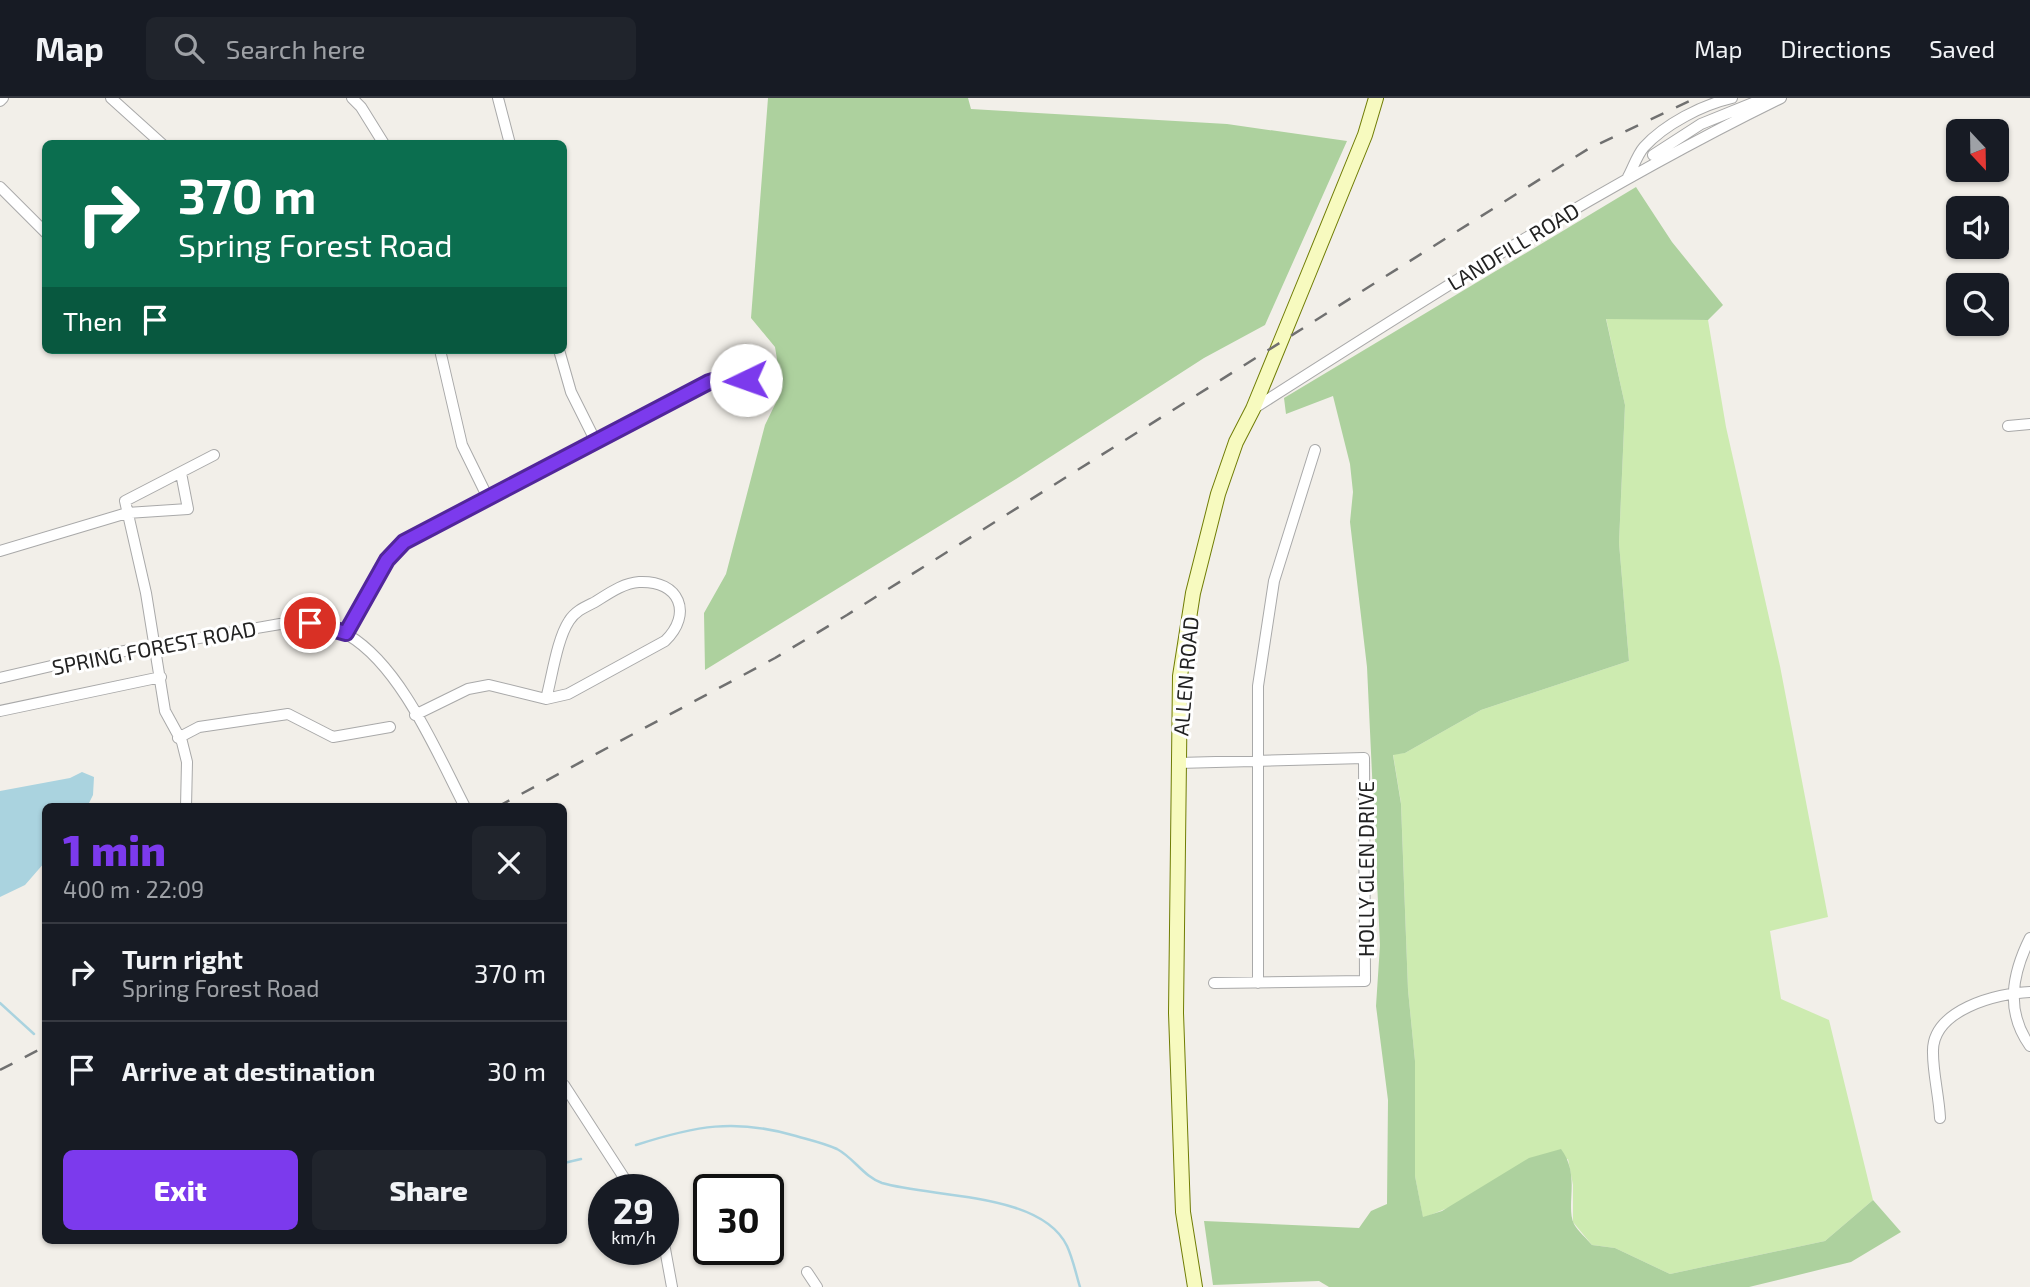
<!DOCTYPE html>
<meta charset="utf-8">
<style>
:root{--surface:#171b24;--page:#20242c;--text:#f1f3f6;--muted:#9ea1a6;--line:#363941;--accent:#7c3aed}
body{margin:0;font-family:"Exo 2",sans-serif;background:var(--page);color:var(--text);height:100vh;display:flex;flex-direction:column;font-size:26px;white-space:nowrap}
*{box-sizing:border-box;margin:0}
p{font-size:23px;color:var(--muted)}
.icon{flex:none;width:38px;height:38px;fill:none;stroke:currentColor;stroke-width:2;stroke-linecap:round;stroke-linejoin:round}
.map{position:relative;flex:1;overflow:hidden}
.panel{position:absolute;left:42px;top:705px;width:525px;height:441px;display:flex;flex-direction:column;background:var(--surface);border-radius:10px;box-shadow:0 2px 5px #0004}
.panel>*{flex:none}
.hud{position:absolute;left:42px;top:42px;width:525px;height:214px;border-radius:10px;box-shadow:0 2px 5px #0004;background:#0b6e4f;color:#fff;overflow:hidden}
.needle{width:46px;rotate:158deg}
.buttons{position:absolute;left:1946px;top:21px;display:grid;gap:14px}
.buttons a{display:grid;place-items:center;width:63px;height:63px;border-radius:10px;background:var(--surface);box-shadow:0 2px 5px #0004;font-size:35px}
.speed{position:absolute;left:588px;top:1076px;display:flex;gap:14px;font-size:35px;font-weight:700;text-align:center}
.speed>*{display:grid;place-content:center;width:91px;height:91px;border-radius:50%;background:var(--surface);box-shadow:0 2px 5px #0004;line-height:1}
.speed small{font-size:18px;font-weight:400}
.speed .limit{border:4px solid #111;border-radius:10px;background:#fff;color:#111}
.pin{position:absolute;display:grid;place-items:center;width:60px;height:60px;color:#fff;margin:-30px;border:4px solid #fff;border-radius:50%;box-shadow:0 2px 7px #0007}
.me{position:absolute;width:77px;margin:-38px;rotate:267deg;stroke-linejoin:round;filter:drop-shadow(0 0 5px #0008)}
.turn{display:flex;align-items:center;gap:24px;height:147px;padding:0 21px;font-size:32px}
.turn .icon{width:91px;height:91px;stroke-width:2.5}
.turn b{display:block;font-size:49px;line-height:60px}
.then{display:flex;align-items:center;height:66px;padding:0 21px;background:#0003;gap:14px;font-size:26px}
.round{display:grid;place-items:center;flex:none;width:74px;height:74px;border-radius:10px;background:var(--page)}
.overview{display:flex;align-items:center;justify-content:space-between;height:119px;padding:0 21px}
h1{font-size:42px;font-weight:800;line-height:52px;color:var(--accent)}
.action{display:flex;gap:14px;margin-top:auto;padding:14px 21px}
.action a{flex:1;height:80px;border-radius:10px;background:var(--accent);color:#fff;font-size:28px;font-weight:800;line-height:80px;text-align:center}
.action a+a{background:var(--page);color:var(--text)}
ul{padding:0;list-style:none}
li{display:flex;align-items:center;gap:21px;height:98px;padding:0 21px;border-top:2px solid var(--line)}
li div{flex:1}
li b{display:block;font-size:26px}
li em{font-style:normal}
header{display:flex;align-items:center;gap:42px;box-sizing:border-box;height:98px;padding:0 35px;background:var(--surface);border-bottom:2px solid var(--line)}
header strong{font-size:33px}
nav{display:flex;gap:38px;margin-inline-start:auto;font-size:24px}
.search{width:490px;height:63px;background:var(--page);display:flex;align-items:center;gap:18px;box-sizing:border-box;padding:0 24px;border-radius:10px;color:var(--muted);font-size:26px}
.map>svg:first-child{display:block}
.grass{fill:#cdebb0}
.forest{fill:#add19e}
.water{fill:#aad3df}
.lines{fill:none;stroke-linecap:round;stroke-linejoin:round}
.stream{stroke:#aad3df;stroke-width:2.5}
.minor-casing{stroke:#a9a9a9;stroke-width:12}
.secondary-casing{stroke:#707d05;stroke-width:16}
.minor{stroke:#fff;stroke-width:10}
.secondary{stroke:#f7fabf;stroke-width:14}
.rail{stroke:#707070;stroke-width:2.5;stroke-dasharray:14 14;stroke-linecap:butt}
.route-casing{stroke:#51269a;stroke-width:18}
.route{stroke:#7c3aed;stroke-width:12}
.labels{text-anchor:middle;dominant-baseline:central;stroke-width:6;stroke-linejoin:round;paint-order:stroke}
.street-label{font-size:21px;fill:#222;stroke:#fff}
</style>
<header>
<strong>Map</strong>
<div class="search"><svg class="icon" aria-label="search" viewBox="0 0 24 24"><circle cx="10" cy="10" r="6"/><path d="M15 15l6 6"/></svg>Search here</div>
<nav><a>Map</a><a>Directions</a><a>Saved</a></nav>
</header>
<div class="map">
<svg width="2030" height="1189" viewBox="0 0 2030 1189">
<rect width="100%" height="100%" fill="#f2efe9"/>
<path class="grass" d="M1606 220 1708 222 1726 329 1780 568 1828 819 1770 833 1781 901 1829 922 1873 1102 1825 1143 1670 1176 1615 1150 1592 1147 1573 1124V1087L1568 1061 1423 1120 1415 1078V963L1408 892 1401 705 1393 656 1405 655 1481 612 1629 563 1619 445 1625 307Z"/>
<path class="forest" d="M768 0H968L971 11 1227 26 1347 43 1265 227 1204 260 1016 381 705 572 704 515 726 476 765 327 782 292 775 249 751 220Z
M1636 89 1672 144 1723 207 1708 222 1606 221 1625 307 1619 445 1629 563 1481 612 1405 655 1393 657 1401 706 1408 892 1415 963V1078L1423 1119 1442 1113 1529 1060 1561 1051C1581 1078 1565 1107 1574 1126 1578 1133 1587 1141 1592 1147L1615 1150 1670 1176 1825 1143 1873 1102 1901 1134 1851 1164 1749 1189H1329L1319 1183 1213 1187 1204 1123 1359 1130 1371 1113 1387 1106 1388 1002 1376 908 1380 847 1367 569 1350 424 1353 394 1350 366 1333 298 1286 316 1284 300Z"/>
<path class="water" d="M82 674 94 679 93 697 87 709H46L45 764 25 787 0 799V693L70 680Z"/>
<g class="lines">
<path class="stream" d="M0 905 34 936
M636 1047C695 1028 735 1020 796 1038 810 1042 824 1045 837 1051 854 1060 864 1079 882 1085 933 1100 1041 1094 1067 1148 1073 1161 1076 1176 1080 1189
M564 1065 581 1061"/>
<defs>
<path id="minor" d="M111 0 162 46
M352 0 361 9 384 46
M498 0 510 46
M0 3 3 0
M1653 57 1701 26 1765 0
M1628 79C1633 70 1637 57 1644 49 1665 26 1702 7 1732 0
M0 89 46 135
M440 252 462 347 489 402
M559 252 571 294 596 344
M1253 311C1425 201 1597 90 1781 0
M2008 328 2030 326
M0 453 127 415 188 411 181 375
M346 535 387 462 404 444 709 284 722 280 771 284
M0 580 90 559 280 526C302 525 328 525 348 537 401 568 437 655 465 709
M0 613 161 579
M415 617 468 591 489 587 546 601 568 596 665 543C693 516 680 482 639 484 623 485 608 496 595 504 585 509 575 513 569 523 557 541 552 579 546 601
M178 640 199 629 288 616 333 639 390 629
M1178 665 1364 660 1365 883 1214 885
M186 709 187 664 182 644 165 613 146 495 125 403 214 357
M2030 840C2012 876 2005 913 2030 948
M1258 885V588L1274 483 1315 352
M564 987 632 1092
M1940 1020C1939 998 1933 976 1933 955 1931 912 1997 895 2030 894
M663 1140 672 1189
M807 1174 817 1189"/>
<path id="secondary" d="M1195 1189 1183 1114 1176 915 1180 578 1193 495 1218 396 1236 344 1253 311 1310 172 1365 37 1376 0"/>
</defs>
<use href="#minor" class="minor-casing"/>
<use href="#secondary" class="secondary-casing"/>
<use href="#minor" class="minor"/>
<use href="#secondary" class="secondary"/>
<path class="rail" d="M497 709 775 560 847 517 1588 51 1696 0
M0 972 46 948"/>
</g>
<g class="lines">
<defs>
<path id="route" d="M310 525 346 535 387 462 404 444 709 284 722 280 746 282"/>
</defs>
<use href="#route" class="route-casing"/>
<use href="#route" class="route"/>
</g>
<g class="labels">
<g class="street-label">
<text transform="translate(1513 148) rotate(-31)">LANDFILL ROAD</text>
<text transform="translate(154 549) rotate(-11)">SPRING FOREST ROAD</text>
<text transform="translate(1185 578) rotate(-85)">ALLEN ROAD</text>
<text transform="translate(1365 771) rotate(-90)">HOLLY GLEN DRIVE</text>
</g>
</g>
</svg>
<div class="buttons">
<a><svg class="needle" viewBox="-14 -14 28 28"><path d="M0-13l5 13h-10z" fill="#e53935"/><path d="M0 13l5-13h-10z" fill="#9ea1a6"/></svg></a>
<a><svg class="icon" aria-label="sound" viewBox="0 0 24 24"><path d="M4 9h4l5-4v14l-5-4H4zM17 9q2 3 0 6"/></svg></a>
<a><svg class="icon" aria-label="search" viewBox="0 0 24 24"><circle cx="10" cy="10" r="6"/><path d="M15 15l6 6"/></svg></a>
</div>
<div class="speed"><div>29<small>km/h</small></div><div class="limit">30</div></div>
<div class="pin" style="left:310px;top:525px;background:#d93025"><svg class="icon" aria-label="arrive" viewBox="0 0 24 24"><path d="M6 21V4h12l-3 4 3 4H6"/></svg></div>
<svg class="me" style="left:746px;top:282px" viewBox="-20 -20 40 40"><circle r="19" fill="#fff"/><path d="M0-13L10 11 0 6-10 11z" fill="#7c3aed"/></svg>
<div class="hud">
<div class="turn"><svg class="icon" aria-label="right" viewBox="0 0 24 24"><path d="M7 20v-9h11M14 6l5 5-5 5"/></svg><div><b>370 m</b>Spring Forest Road</div></div>
<div class="then">Then<svg class="icon" aria-label="arrive" viewBox="0 0 24 24"><path d="M6 21V4h12l-3 4 3 4H6"/></svg></div>
</div>
<section class="panel">
<div class="overview"><div><h1>1 min</h1><p>400 m · 22:09</p></div><a class="round"><svg class="icon" aria-label="close" viewBox="0 0 24 24"><path d="M6 6l12 12M18 6L6 18"/></svg></a></div>
<ul>
<li><svg class="icon" aria-label="right" viewBox="0 0 24 24"><path d="M7 20v-9h11M14 6l5 5-5 5"/></svg><div><b>Turn right</b><p>Spring Forest Road</p></div><em>370 m</em></li>
<li><svg class="icon" aria-label="arrive" viewBox="0 0 24 24"><path d="M6 21V4h12l-3 4 3 4H6"/></svg><div><b>Arrive at destination</b></div><em>30 m</em></li>
</ul>
<div class="action"><a>Exit</a><a>Share</a></div>
</section>
</div>
